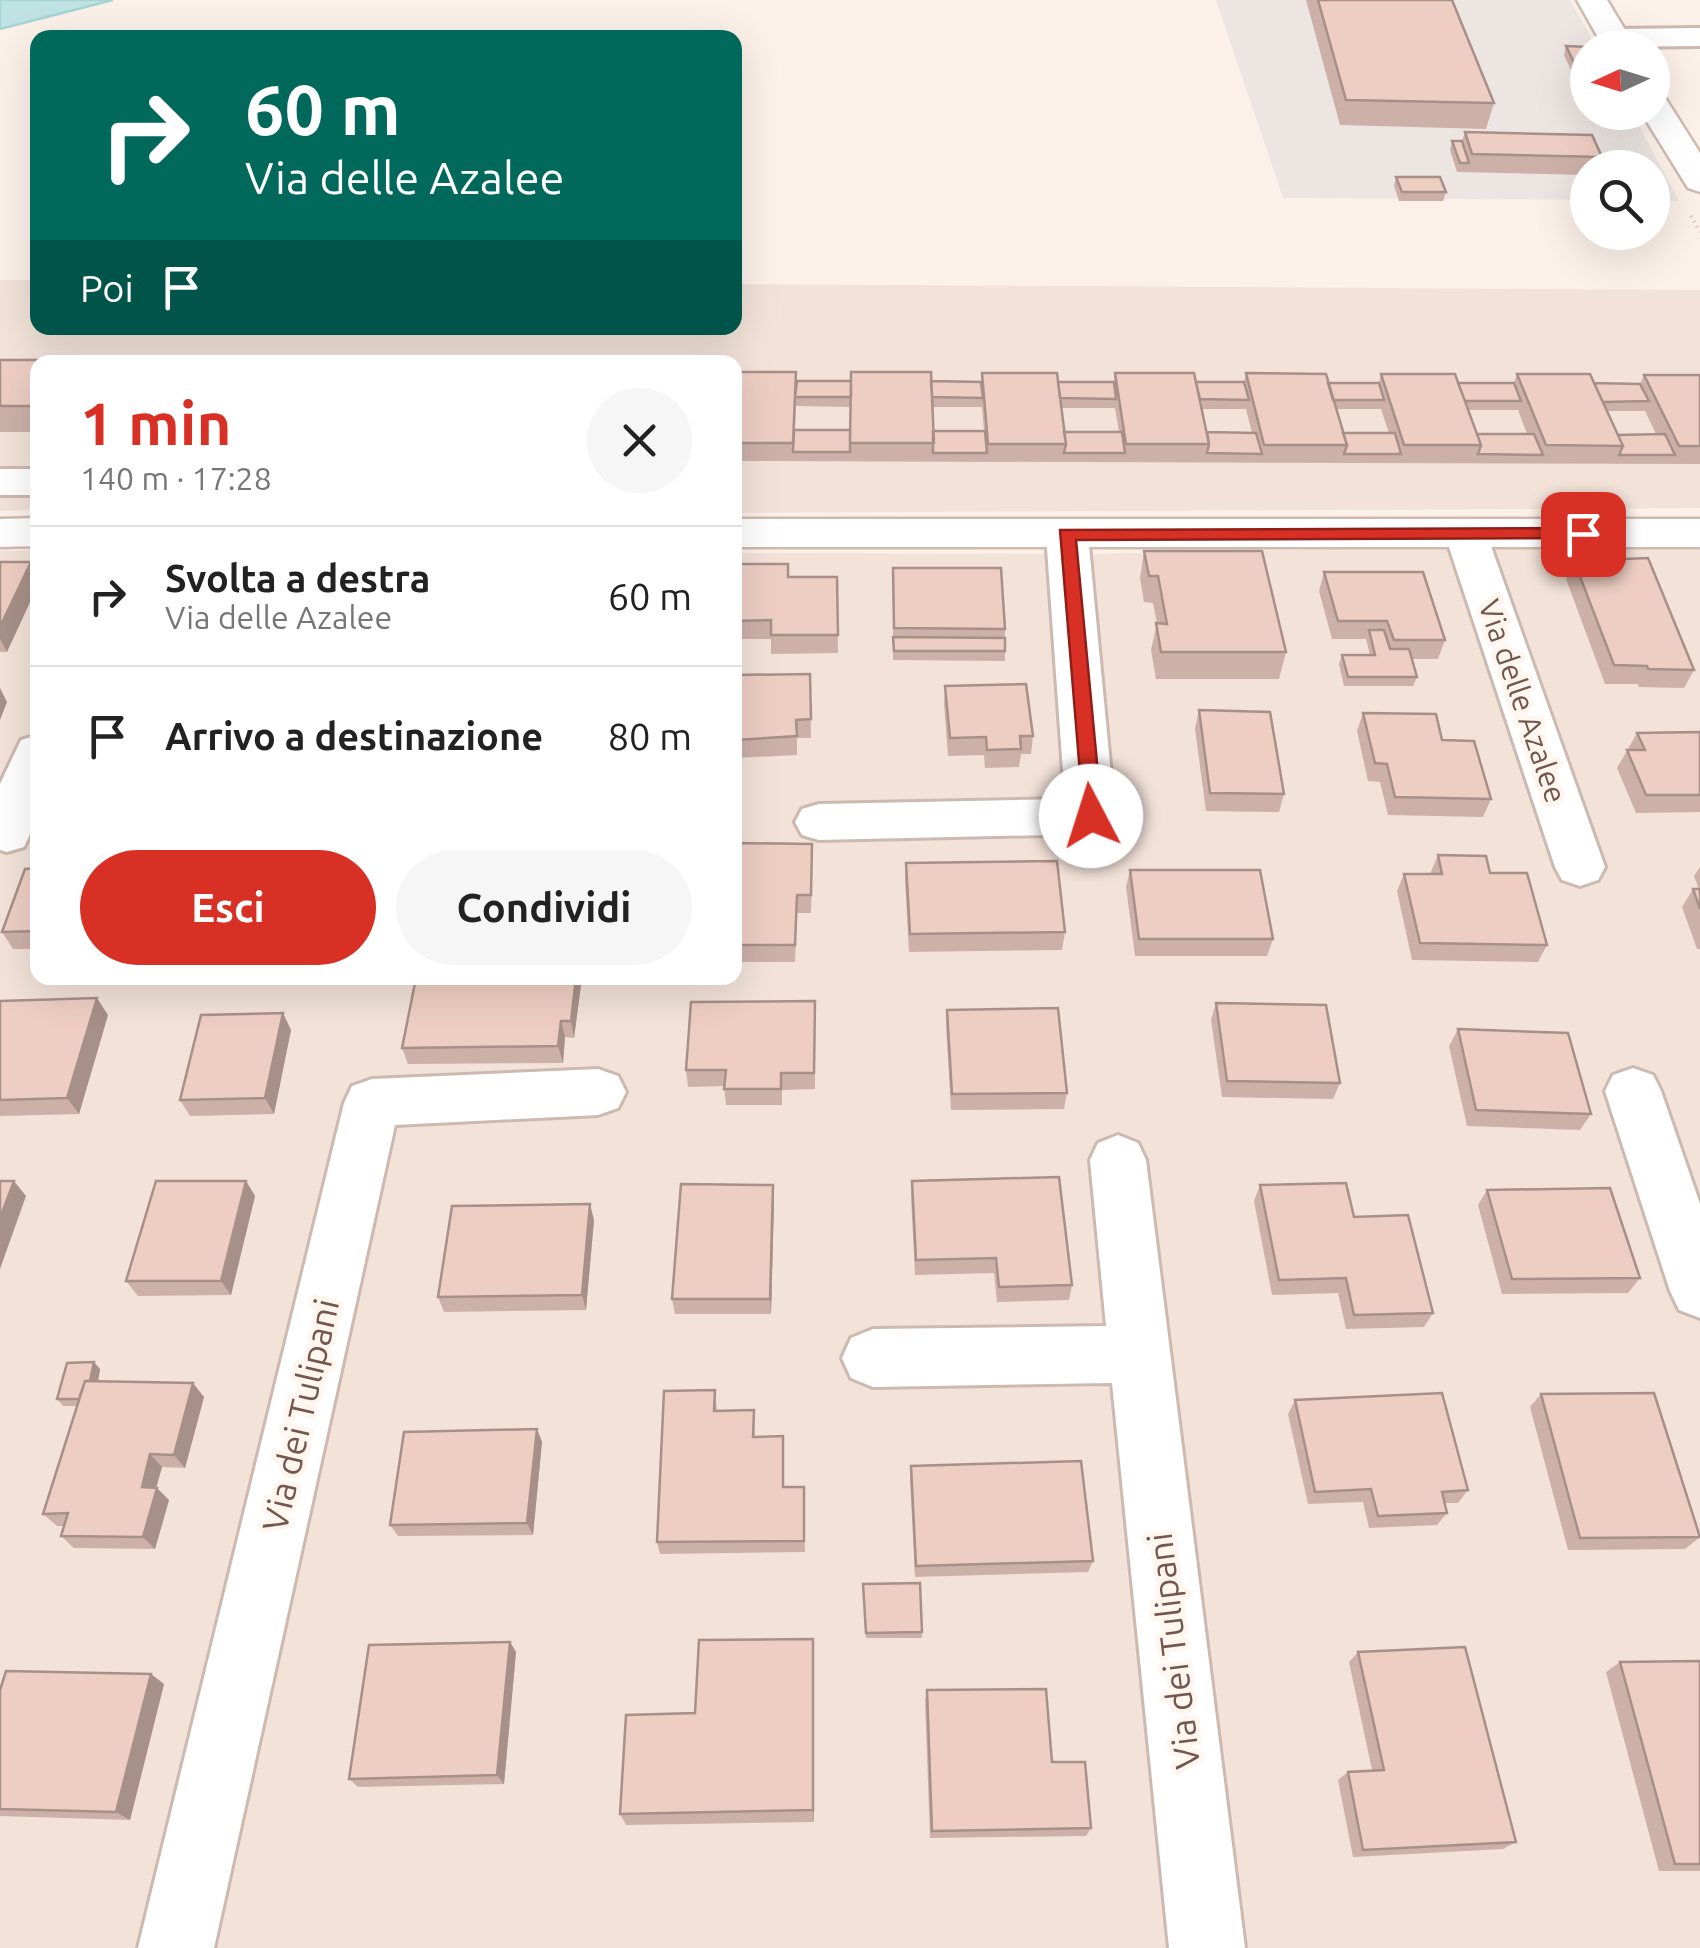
<!DOCTYPE html>
<html lang="it">
<meta charset="utf-8">
<style>
:root{--surface:#fff;--page:#f6f6f6;--text:#222;--muted:#767676;--line:#e0e0e0;--accent:#d93025}
body{margin:0;font-family:Ubuntu,sans-serif;background:var(--page);color:var(--text);height:100vh;display:flex;flex-direction:column;font-size:38px;white-space:nowrap}
*{box-sizing:border-box;margin:0}
p{font-size:32px;color:var(--muted)}
.icon{flex:none;width:55px;height:55px;fill:none;stroke:currentColor;stroke-width:2;stroke-linecap:round;stroke-linejoin:round}
.map{position:relative;flex:1;overflow:hidden}
.drawer{position:absolute;left:30px;top:355px;width:712px;height:630px;display:flex;flex-direction:column;background:var(--surface);border-radius:20px;box-shadow:0 10px 40px #0002}
.drawer>*{flex:none}
.top-card{position:absolute;left:30px;top:30px;width:712px;height:305px;border-radius:20px;box-shadow:0 10px 40px #0002;background:#00695c;color:#fff;overflow:hidden}
.needle{width:65px;rotate:266deg}
.buttons{position:absolute;left:1570px;top:30px;display:grid;gap:20px}
.buttons a{display:grid;place-items:center;width:100px;height:100px;border-radius:50%;background:var(--surface);box-shadow:0 10px 40px #0002;font-size:50px}
.pin{position:absolute;display:grid;place-items:center;width:85px;height:85px;color:#fff;margin:-42px;border-radius:20px;box-shadow:0 5px 15px #0006}
.me{position:absolute;width:110px;margin:-55px;rotate:355deg;stroke-linejoin:round;filter:drop-shadow(0 0 8px #0008)}
.turn{display:flex;align-items:center;gap:35px;height:210px;padding:0 50px;font-size:45px}
.turn .icon{width:130px;height:130px;stroke-width:2.5}
.turn b{display:block;font-size:70px;line-height:85px}
.then{display:flex;align-items:center;height:95px;padding:0 50px;background:#0003;gap:20px;font-size:38px}
.round{display:grid;place-items:center;flex:none;width:105px;height:105px;border-radius:52px;background:var(--page)}
.overview{display:flex;align-items:center;justify-content:space-between;height:170px;padding:0 50px}
h1{font-size:60px;font-weight:700;line-height:75px;color:var(--accent)}
.primary-button{display:flex;gap:20px;margin-top:auto;padding:20px 50px}
.primary-button a{flex:1;height:115px;border-radius:60px;background:var(--accent);color:#fff;font-size:40px;font-weight:700;line-height:115px;text-align:center}
.primary-button a+a{background:var(--page);color:var(--text)}
ul{padding:0;list-style:none}
li{display:flex;align-items:center;gap:30px;height:140px;padding:0 50px;border-top:2px solid var(--line)}
li div{flex:1}
li b{display:block;font-size:38px}
li em{font-style:normal}
.map>svg:first-child{display:block}
.residential{fill:#f2e2d8}
.industrial{fill:#ece5e2}
.water{fill:#bfe3e3;stroke:#a6d3d4;stroke-width:2.5}
.lines{fill:none;stroke-linecap:round;stroke-linejoin:round}
.street-casing{stroke:#ccb9b0;stroke-width:6}
.secondary-casing{stroke:#d0bab0;stroke-width:5}
.path{stroke:#d3b1a6;stroke-width:4;stroke-dasharray:1 5;stroke-linecap:butt}
.street{fill:#fff;fill-rule:evenodd}
.secondary{fill:#fff;fill-rule:evenodd}
.wall{fill:#cdb1a8;fill-rule:evenodd}
.shaded-wall{fill:#a79088}
.building{fill:#eecec3;stroke:#a79088;stroke-width:2.5}
.route{fill:#d93025;stroke:#8d1f18;stroke-width:2.5}
.labels{text-anchor:middle;dominant-baseline:central;stroke-width:10;stroke-linejoin:round;paint-order:stroke}
.street-label{font-size:30px;fill:#73574f;stroke:#fef6ef}
.near-street-label{font-size:35px;fill:#73574f;stroke:#fef6ef}
</style>
<div class="map">
<svg width="1700" height="1948" viewBox="0 0 1700 1948">
<rect width="100%" height="100%" fill="#fbf1e9"/>
<path class="residential" d="M0 280H37L38 328H735V284L1700 290V508L735 513V362H38L37 510 0 511Z
M1473 547 1700 548V1948H0V551L37 550 38 978H735V553L1079 554Z"/>
<path class="industrial" d="M1216 0H1570L1597 47 1588 48V112L1632 113 1679 201H1653L1652 168H1588L1587 200 1283 198Z"/>
<path class="water" d="M0 0H113L0 29Z"/>
<g class="lines">
<defs>
<path id="street" d="M1700 28V46L1615 47 1604 44 1600 38 1604 32 1615 29Z
M0 469H38V495H0Z
M1067 522 1082 526 1088 535 1115 816 1108 829 1091 834 819 840 802 835 795 822 802 809 819 804 1065 799 1046 535 1052 526Z
M1466 522 1481 526 1487 535 1605 867 1598 880 1580 886 1562 880 1555 867 1445 535 1451 526Z
M38 735C38 773 43 813 24 847L7 852 0 850V784L21 740Z
M1633 1068 1653 1075 1661 1091 1700 1204V1318L1679 1310 1670 1291 1605 1091 1613 1075Z
M598 1069 618 1076 626 1092 618 1108 598 1115 395 1125 214 1948H138L344 1103 352 1086 372 1079Z
M1118 1135 1138 1143 1146 1160 1245 1948H1169L1112 1383 873 1387 851 1378 842 1358 851 1338 873 1329 1106 1326 1090 1160 1098 1143Z"/>
<path id="secondary" d="M1577 0H1607L1636 48H1604Z
M1652 93 1664 96 1700 153V192L1688 188 1641 112H1652Z
M38 518V546L0 547V519Z
M735 519H1700V547H735Z"/>
</defs>
<use href="#street" class="street-casing"/>
<use href="#secondary" class="secondary-casing"/>
<path class="path" d="M1691 216 1700 232"/>
<use href="#street" class="street"/>
<use href="#secondary" class="secondary"/>
</g>
<path class="wall" d="M1306 0H1452L1494 103 1486 129 1340 125Z
M1566 46 1588 48V96H1583L1564 55Z
M1465 132 1602 157 1598 168H1588V175L1457 172 1450 150 1452 141H1462Z
M1396 177 1446 192 1443 201H1399L1394 186Z
M329 359 330 362H38V432H0V360Z
M735 372 797 381 981 382 982 373 1058 382H1114L1115 373 1196 382H1244L1246 373 1328 383H1379L1381 374 1458 383H1514L1517 374 1594 383 1640 384 1644 375H1700V464L735 461ZM796 406 850 407V430H795ZM932 407H982L984 431H933ZM1061 408H1115L1119 432H1064ZM1202 409H1246L1252 433 1206 432ZM1336 409H1381L1389 433H1343ZM1468 410H1518L1527 434H1477ZM1607 411H1645L1656 434 1618 435Z
M1144 551 1286 652 1279 679H1156L1151 650 1157 623 1153 603 1144 602 1140 578Z
M1574 561 1694 670 1684 688 1639 687 1638 684H1605L1566 579Z
M0 562 7 652H0Z
M735 564H788L789 577H837L838 653 771 654V639H735Z
M893 568 1005 629V661L893 660Z
M1324 572 1445 640 1438 659H1412L1417 677 1413 686H1344L1339 664 1342 655H1370L1366 639H1332L1319 591Z
M810 674 811 738H797V755L735 758V675Z
M945 686 1033 736 1031 754H1021L1019 767 985 768 984 755 948 756 944 704Z
M1199 710 1284 794 1279 812 1206 811 1195 729Z
M1363 713 1442 740 1491 799 1483 817 1388 815 1380 782 1368 781 1357 731Z
M1700 732V812L1636 813 1617 768 1637 733Z
M735 843 812 861 811 913H797L795 962H739V956H735Z
M1438 855 1490 873 1547 945 1538 962 1412 960 1397 891 1404 874H1430Z
M906 863 1065 932 1062 950 909 952 905 881Z
M1700 867V949H1697L1682 907 1693 889H1699L1694 876Z
M38 868V949H13L2 932Z
M1130 870 1273 939 1267 956H1135L1126 887Z
M581 985 574 1038 565 1037 563 1063 408 1064 402 1048Z
M0 1001 108 1015 79 1114 0 1116Z
M815 1001V1089L782 1090V1105H726L724 1086 688 1087 686 1070Z
M1216 1003 1340 1083 1333 1099 1222 1097 1211 1020Z
M947 1010 1067 1093 1064 1109 951 1110 946 1026Z
M1458 1029 1591 1114 1580 1130 1467 1126 1449 1046Z
M291 1030 274 1114 190 1116 180 1100Z
M246 1181 255 1196 231 1295 138 1296 126 1281Z
M912 1181 1072 1285 1069 1300 997 1302 994 1273 915 1275 911 1197Z
M1260 1185 1354 1217 1433 1313 1424 1327 1346 1329 1338 1293 1272 1295 1254 1201Z
M1487 1190 1640 1278 1628 1293 1502 1294 1478 1205Z
M774 1200 771 1314H675L672 1299Z
M594 1220 586 1310 444 1312 438 1297Z
M100 1369 98 1382 204 1397 185 1468 162 1467 156 1488 169 1500 155 1549 74 1548 61 1536 64 1526H57L43 1514 77 1406H63L57 1399Z
M715 1390 717 1411 754 1410 755 1437 783 1436 784 1487H804L805 1552 660 1554 657 1542Z
M1541 1394 1700 1537 1685 1549 1568 1550 1530 1407Z
M1295 1400 1468 1490 1458 1503H1445L1447 1513 1437 1525 1369 1528 1363 1502 1308 1504 1288 1414Z
M537 1429 542 1442 533 1535 398 1536 390 1525Z
M911 1466 1093 1561 1088 1572 915 1577 910 1478Z
M863 1584 922 1632V1638H866Z
M510 1642 516 1652 504 1784 358 1787 349 1779Z
M1358 1652 1516 1842 1503 1849 1353 1857 1338 1780 1348 1772 1372 1770 1349 1662Z
M814 1654V1822L626 1825 620 1814 695 1713Z
M1700 1661V1871H1659L1606 1672 1620 1662Z
M164 1684 130 1820 0 1816V1690Z
M927 1690 1052 1762 1091 1828 1086 1836 930 1838 925 1700Z"/>
<path class="shaded-wall" d="M31 562 38 576V585L7 652 0 639V627Z
M0 688 7 702 0 720Z
M576 978H579L581 985 574 1038 571 1021Z
M97 998 108 1015 79 1114 67 1098Z
M283 1013 291 1030 274 1114 265 1098Z
M561 1021 565 1037 563 1063 558 1046Z
M14 1181 26 1196 0 1269V1218Z
M246 1181 255 1196 231 1295 221 1281Z
M773 1185 774 1200 771 1314 770 1299Z
M590 1204 594 1220 586 1310 582 1295Z
M94 1362 100 1369 94 1406 88 1399Z
M193 1383 204 1397 185 1468 174 1455Z
M537 1429 542 1442 533 1535 527 1523Z
M150 1454 162 1467 153 1499 142 1487Z
M157 1488 169 1500 155 1549 143 1537Z
M813 1639 814 1654V1822L813 1810Z
M510 1642 516 1652 504 1784 497 1775Z
M151 1674 164 1684 130 1820 116 1812Z"/>
<path class="building" d="M1318 0H1452L1494 103 1346 100Z
M1566 46 1588 47V87H1586Z
M1465 132 1592 135 1602 157 1472 154Z
M1452 141H1462L1469 163H1460Z
M1396 177H1440L1446 192H1402Z
M329 359 328 362H38V406H0V360Z
M735 372H796L793 443H735Z
M851 372H931L934 443H850Z
M982 373H1057L1066 444H988Z
M1115 373H1194L1209 444H1126Z
M1246 373 1326 374 1347 445H1264Z
M1381 374H1455L1481 445H1404Z
M1517 374H1590L1623 446 1546 445Z
M1644 375H1700V446H1679Z
M797 381H851V397H795Z
M931 381 981 382 983 398 932 397Z
M1058 382H1114L1116 399 1060 398Z
M1196 382H1244L1249 400 1200 399Z
M1328 383H1379L1384 400H1333Z
M1458 383H1514L1521 401H1465Z
M1594 383 1640 384 1649 401 1603 402Z
M794 430H850V452H793Z
M933 431H985L987 453H933Z
M1064 432H1122L1125 453H1064L1066 444Z
M1207 432 1256 433 1262 454 1207 453 1209 444Z
M1343 433H1395L1401 454H1344L1347 445Z
M1477 434H1534L1543 455 1478 454 1481 445Z
M1665 434 1675 455H1619L1623 446 1618 435Z
M1144 551H1262L1286 652H1161L1156 623 1167 624 1158 576H1149Z
M1648 558 1694 670 1648 669 1647 666 1614 665 1574 561Z
M0 562H31L0 627Z
M735 564H788V577H837L838 635H771V620L735 621Z
M893 568H1001L1005 629 894 628Z
M1324 572H1423L1445 640H1394L1387 621H1338Z
M1369 630H1384L1390 649H1409L1417 677H1348L1342 655H1375Z
M893 637 1005 638V651H894Z
M810 674 811 719 796 720 797 736 735 740V675Z
M1026 684 1033 736H1020L1021 749 987 750 986 737 950 738 945 686Z
M1199 710 1270 712 1284 794 1210 793Z
M1363 713 1436 714 1442 740 1474 741 1491 799 1395 797 1387 764 1375 763Z
M1700 732V795H1646L1627 750H1645L1637 733Z
M735 843 812 844 811 895H797L795 945H738V939H735Z
M1438 855 1486 856 1490 873H1527L1547 945 1420 943 1404 874H1442Z
M1057 861 1065 932 910 934 906 863Z
M38 868V931L2 932 25 869Z
M1130 870H1260L1273 939H1139Z
M1693 889H1700V909Z
M416 978H576L571 1021H561L558 1046 402 1048Z
M97 998 67 1098 0 1100V1001Z
M815 1001 814 1073H781V1089H724L726 1070H686L691 1002Z
M1216 1003 1326 1005 1340 1083 1227 1081Z
M1058 1008 1067 1093 952 1094 947 1010Z
M283 1013 265 1098 180 1100 201 1015Z
M1458 1029 1568 1033 1591 1114 1476 1110Z
M1059 1177 1072 1285 999 1287 996 1258 916 1260 912 1181Z
M0 1181H14L0 1218Z
M156 1181H246L221 1281H126Z
M1346 1183 1354 1217 1408 1215 1433 1313 1354 1315 1346 1278 1279 1280 1260 1185Z
M681 1184 773 1185 770 1299H672Z
M1610 1188 1640 1278 1512 1279 1487 1190Z
M590 1204 582 1295 438 1297 452 1206Z
M94 1362 90 1381H85L79 1399H57L67 1363Z
M85 1381 193 1383 174 1455 150 1454 142 1487 157 1488 143 1537 61 1536 68 1513 43 1514Z
M715 1390 714 1411 754 1410 753 1437 783 1436V1487H804V1541L657 1542 664 1391Z
M1442 1393 1468 1490 1442 1492 1447 1513 1378 1516 1371 1489 1315 1492 1295 1400Z
M1654 1393 1700 1537 1580 1538 1541 1394Z
M537 1429 527 1523 390 1525 404 1432Z
M1081 1461 1093 1561 916 1566 911 1466Z
M920 1583 922 1632 866 1633 863 1584Z
M813 1639V1810L620 1814 626 1715 695 1713 699 1640Z
M510 1642 497 1775 349 1779 369 1645Z
M1465 1647 1516 1842 1363 1850 1348 1772 1384 1770 1358 1652Z
M1700 1661V1864H1675L1620 1662Z
M6 1671 151 1674 116 1812 0 1809V1690Z
M1046 1689 1052 1762H1085L1091 1828 932 1831 927 1690Z"/>
<path class="route" d="M1583 528 1592 534 1589 538 1076 540 1102 816 1091 824 1084 822 1060 530Z"/>
<g class="labels">
<g class="street-label">
<text transform="translate(1523 701) rotate(71)">Via delle Azalee</text>
</g>
<g class="near-street-label">
<text transform="translate(300 1415) rotate(-77)">Via dei Tulipani</text>
<text transform="translate(1173 1651) rotate(-97)">Via dei Tulipani</text>
</g>
</g>
</svg>
<div class="buttons">
<a><svg class="needle" viewBox="-14 -14 28 28"><path d="M0-13l5 13h-10z" fill="#e53935"/><path d="M0 13l5-13h-10z" fill="#767676"/></svg></a>
<a><svg class="icon" aria-label="search" viewBox="0 0 24 24"><circle cx="10" cy="10" r="6"/><path d="M15 15l6 6"/></svg></a>
</div>
<div class="pin" style="left:1583px;top:534px;background:#d93025"><svg class="icon" aria-label="arrive" viewBox="0 0 24 24"><path d="M6 21V4h12l-3 4 3 4H6"/></svg></div>
<svg class="me" style="left:1091px;top:816px" viewBox="-20 -20 40 40"><circle r="19" fill="#fff"/><path d="M0-13L10 11 0 6-10 11z" fill="#d93025"/></svg>
<div class="top-card">
<div class="turn"><svg class="icon" aria-label="right" viewBox="0 0 24 24"><path d="M7 20v-9h11M14 6l5 5-5 5"/></svg><div><b>60 m</b>Via delle Azalee</div></div>
<div class="then">Poi<svg class="icon" aria-label="arrive" viewBox="0 0 24 24"><path d="M6 21V4h12l-3 4 3 4H6"/></svg></div>
</div>
<section class="drawer">
<div class="overview"><div><h1>1 min</h1><p>140 m · 17:28</p></div><a class="round"><svg class="icon" aria-label="close" viewBox="0 0 24 24"><path d="M6 6l12 12M18 6L6 18"/></svg></a></div>
<ul>
<li><svg class="icon" aria-label="right" viewBox="0 0 24 24"><path d="M7 20v-9h11M14 6l5 5-5 5"/></svg><div><b>Svolta a destra</b><p>Via delle Azalee</p></div><em>60 m</em></li>
<li><svg class="icon" aria-label="arrive" viewBox="0 0 24 24"><path d="M6 21V4h12l-3 4 3 4H6"/></svg><div><b>Arrivo a destinazione</b></div><em>80 m</em></li>
</ul>
<div class="primary-button"><a>Esci</a><a>Condividi</a></div>
</section>
</div>
